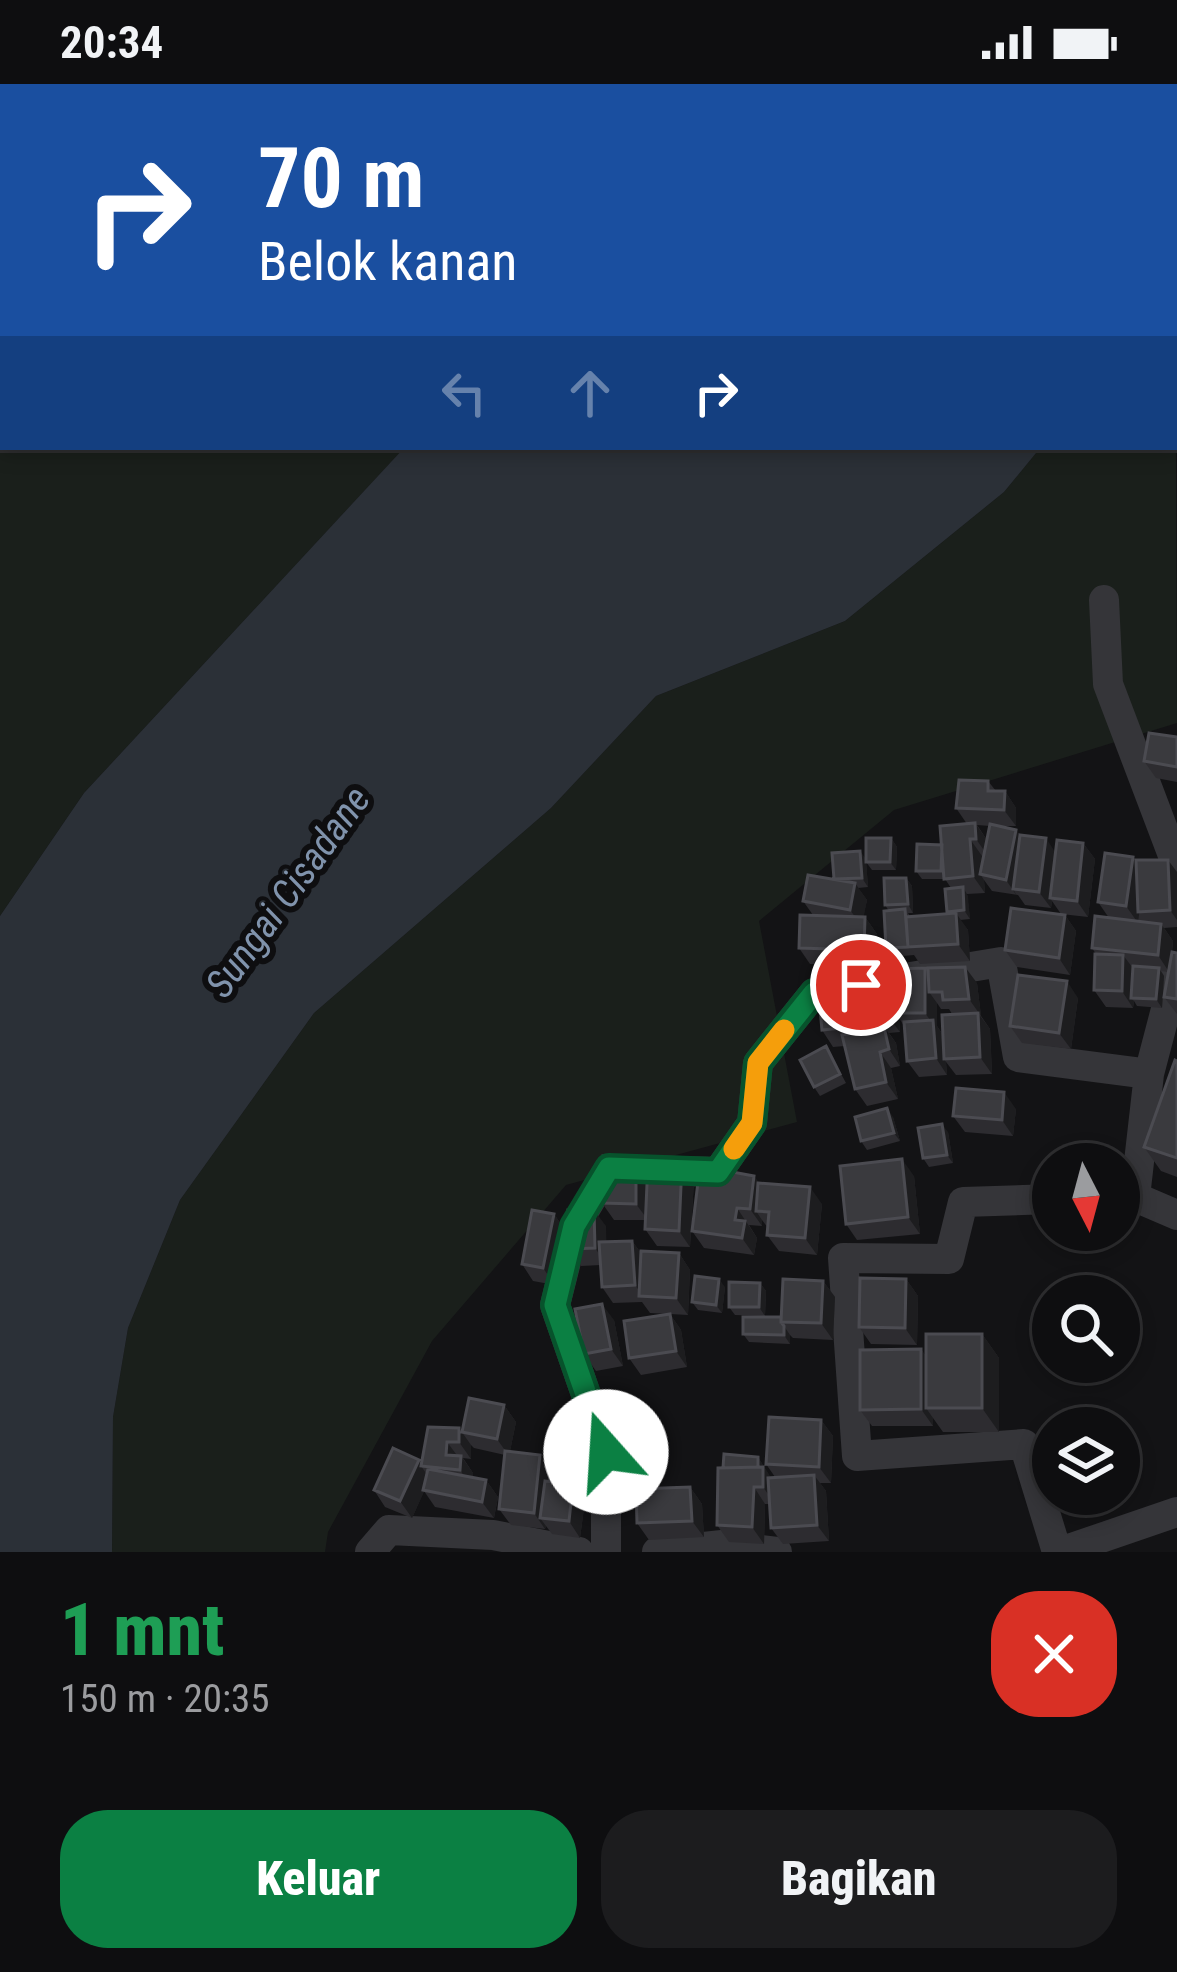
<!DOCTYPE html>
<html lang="id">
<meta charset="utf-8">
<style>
:root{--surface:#0e0e10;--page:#1c1c1e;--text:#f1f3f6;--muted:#9b9c9f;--line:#2e2e30;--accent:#0b8043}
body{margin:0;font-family:"Roboto Condensed",sans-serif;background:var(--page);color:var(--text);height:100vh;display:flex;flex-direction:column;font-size:45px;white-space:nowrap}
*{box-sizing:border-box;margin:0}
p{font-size:39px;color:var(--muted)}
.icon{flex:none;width:66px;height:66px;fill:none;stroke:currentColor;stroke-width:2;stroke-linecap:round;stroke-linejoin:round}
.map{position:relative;height:1468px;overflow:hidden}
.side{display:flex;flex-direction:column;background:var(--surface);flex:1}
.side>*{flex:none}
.hud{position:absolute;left:0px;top:0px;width:1179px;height:366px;box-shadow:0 6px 18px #0003,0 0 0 3px var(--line);background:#1a4fa0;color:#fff;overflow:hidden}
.needle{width:78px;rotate:174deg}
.fabs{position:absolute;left:1032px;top:1059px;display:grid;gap:24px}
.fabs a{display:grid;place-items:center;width:108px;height:108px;border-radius:50%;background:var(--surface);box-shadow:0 6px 18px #0003,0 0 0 3px var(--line);font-size:60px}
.pin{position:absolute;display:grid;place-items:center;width:102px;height:102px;color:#fff;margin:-51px;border:6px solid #fff;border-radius:50%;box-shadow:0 3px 12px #0007}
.me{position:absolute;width:132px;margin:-66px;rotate:341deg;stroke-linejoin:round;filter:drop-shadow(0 0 9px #0008)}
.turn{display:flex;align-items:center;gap:42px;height:252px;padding:0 60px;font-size:54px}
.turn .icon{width:156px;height:156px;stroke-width:2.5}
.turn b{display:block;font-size:84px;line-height:102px}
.lanes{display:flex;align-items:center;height:114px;padding:0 60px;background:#0003;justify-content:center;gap:60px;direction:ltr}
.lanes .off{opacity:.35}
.round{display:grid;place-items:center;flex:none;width:126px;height:126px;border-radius:48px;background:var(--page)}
.summary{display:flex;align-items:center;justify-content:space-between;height:204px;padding:0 60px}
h1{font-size:72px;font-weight:800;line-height:90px;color:#1e9e55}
.cta{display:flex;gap:24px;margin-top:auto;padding:24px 60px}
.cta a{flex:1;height:138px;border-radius:48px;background:var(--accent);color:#fff;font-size:48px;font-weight:800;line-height:138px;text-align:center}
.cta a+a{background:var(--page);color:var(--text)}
.status{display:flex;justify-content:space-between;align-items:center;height:84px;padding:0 60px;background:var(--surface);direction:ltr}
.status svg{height:33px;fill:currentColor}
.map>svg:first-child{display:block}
.green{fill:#1a1f1b}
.water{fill:#2b3037}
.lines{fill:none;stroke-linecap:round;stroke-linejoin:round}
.minor{stroke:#353539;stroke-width:30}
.wall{fill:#2d2c30;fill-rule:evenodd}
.shaded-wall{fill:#1d1d1f}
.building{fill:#3a3a3e;stroke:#4b4b51;stroke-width:3}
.route-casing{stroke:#07532c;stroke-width:30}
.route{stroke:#0b8043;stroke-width:21}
.slow{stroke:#f59e0b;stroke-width:21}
.labels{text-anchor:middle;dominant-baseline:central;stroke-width:12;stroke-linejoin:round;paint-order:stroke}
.water-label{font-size:39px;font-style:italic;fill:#8093ac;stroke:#0e0e10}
</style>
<div class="status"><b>20:34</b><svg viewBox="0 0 49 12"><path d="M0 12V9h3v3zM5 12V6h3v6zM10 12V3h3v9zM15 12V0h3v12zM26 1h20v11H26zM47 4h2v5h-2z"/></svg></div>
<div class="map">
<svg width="1177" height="1468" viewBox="0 0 1177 1468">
<rect width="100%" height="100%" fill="#131315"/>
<path class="green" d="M0 0H961L3 3V363H405L84 709 0 832Z
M1176 360 1177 639 894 726 759 837 797 1038 566 1101 432 1257 328 1448 325 1468H112L113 1333 128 1244 180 1116 314 929 551 724 656 612 845 537 1004 408 1041 363Z"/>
<path class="water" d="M1041 363 1004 408 845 537 656 612 551 724 314 929 180 1116 128 1244 113 1333 112 1468H0V832L84 709 403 365Z"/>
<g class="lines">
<path class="minor" d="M1104 516 1108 600 1177 782
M1119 1113H1135L1177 1131
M1135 1113 1149 990 1177 883
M1053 1115 963 1118 949 1175 843 1174 857 1372 1024 1360 1057 1468
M370 1468 389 1446 493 1451 579 1468
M606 1468V1368L555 1221 575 1142 609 1085 718 1088 752 1039 758 979 814 909 1001 878 1018 973 1149 990
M657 1468 722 1461 777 1468
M1060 1468 1177 1428"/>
</g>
<path class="wall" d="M1177 653V698L1156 694 1144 677Z
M988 697 996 707H1005L1016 724V742H997L1016 746 1020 751 1055 768 1083 759 1095 775 1088 833 1061 830 1052 817 1051 824 1025 821 1018 811 992 807 984 796 985 809 967 810 970 835 960 836 968 846 970 877 920 880 914 871 892 873 886 864 889 827 885 821 906 794 912 802 913 829H908L910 832 949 830 947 828 951 804 945 795H922L916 787 941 761 967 740 956 724ZM977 741 990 742 987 756Z
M866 754H891L897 763 896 786H872L866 778 868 803 858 804 867 816 863 833H865L877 850 876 883 810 880 799 864 800 831H813L803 817 808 791 834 795 832 769 860 767 866 777Z
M1133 773 1137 778 1177 788V843L1164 844 1173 857 1172 868 1177 869V930L1164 913 1168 888 1161 887 1164 892 1162 924 1137 922 1134 917 1133 924 1106 923 1094 906 1096 870 1092 864 1109 834 1098 818Z
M1065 831 1076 847 1070 891 1017 883 1005 866Z
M925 884 928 889 977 899 981 932 990 945 992 990 956 991 946 978 947 991 919 993 907 977 904 942 899 934 900 948 889 949 896 959 900 982 891 984 898 1015 867 1022 855 1005 845 962 833 963 822 946 855 903 895 906ZM937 919 941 925H949L952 930 943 951 937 942Z
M1078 914 1071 965 1022 959 1010 942Z
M826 962 846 999 820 1012 814 1003Z
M1177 977V1093L1161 1087 1144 1063Z
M1016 1025 1013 1052 965 1048 953 1032Z
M893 1033 900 1057 867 1066 861 1057Z
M948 1048 953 1079 929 1083 923 1074Z
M636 1073 648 1089 694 1096 690 1163 657 1162 645 1145V1136H614L602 1119Z
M914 1092 920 1150 857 1156 846 1140Z
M759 1100 822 1120 817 1171 779 1167 767 1151 768 1144 762 1136V1142L749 1141 757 1154 754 1171 704 1164 692 1147Z
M554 1130 565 1146 555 1201 533 1197 522 1180Z
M606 1142V1158L632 1157 641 1169H679L690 1186 688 1231 670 1230 681 1246 687 1283 641 1291 629 1274 669 1230 650 1229 642 1218 613 1219 602 1203 601 1181 581 1182 569 1165Z
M906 1195 918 1212 917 1261 871 1260 859 1243Z
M823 1197 835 1213 833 1256 793 1254 790 1251V1260L749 1258 743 1250 781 1233Z
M760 1199 766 1207 765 1232 735 1231 729 1223Z
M725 1203 722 1229 698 1226 692 1218Z
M614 1236 623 1282 596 1287 584 1270Z
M982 1250 999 1274V1348H943L933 1334V1342H872L860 1326 921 1265 926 1273Z
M504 1321 516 1338 510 1367 551 1387 593 1389 589 1414 582 1413 585 1417 580 1454 552 1450 546 1442 545 1445 511 1441 499 1425 505 1371 474 1364 471 1361V1375L463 1374 473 1389V1394L486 1396 498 1413 494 1434 435 1423 424 1407 412 1434 385 1423 374 1406 419 1376 421 1379 462 1348Z
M821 1336 833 1352 831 1399H820L826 1407 829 1457 783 1460 771 1444 770 1420H765L764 1460 729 1458 717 1441 723 1384 758 1373 770 1393H775L766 1380Z
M690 1403 702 1420 704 1453 649 1456 637 1439Z"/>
<path class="shaded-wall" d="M1005 707 1016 724V742L1004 726Z
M975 739 987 756 988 772 976 755Z
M1016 746 1028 762 1013 805 1017 812 1006 796Z
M891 754 897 763 896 786 890 778Z
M1046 754 1057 771 1050 814 1052 817 1051 824 1039 808Z
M970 755 982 772 983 791 980 790 984 796 985 809 973 792Z
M1083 759 1095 775 1088 833 1077 817Z
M860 767 866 775 868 803 862 794Z
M1133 773 1144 790 1138 839 1126 822Z
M1168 776 1177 788V836L1170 826Z
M906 794 912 802 913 829 908 820Z
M855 799 867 816 862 842 850 826Z
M963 803 968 812 970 835 964 826Z
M956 829 968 846 970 877 958 860Z
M1065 831 1076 847 1070 891 1059 874Z
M865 833 877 850 876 883 864 866Z
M1161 840 1173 857 1169 888 1158 871Z
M1123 871 1135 887 1131 914 1134 917 1133 924 1122 907Z
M965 883 977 899 981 932 969 915Z
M925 884 937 901 929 908 937 919V942L944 953V975L946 978 947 991 936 974 933 940 925 929Z
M1159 884 1164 892 1162 924 1156 915Z
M885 892 897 909 895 929 899 934 900 948 888 932Z
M848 893 860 909 857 934 862 941 864 960 852 943Z
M1067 897 1078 914 1071 965 1059 949Z
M978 929 990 945 992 990 980 973Z
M884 943 896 959 900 982 889 965Z
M880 968 891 984 898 1015 886 998Z
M1004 1008 1016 1025 1013 1052 1002 1036Z
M887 1024 893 1033 900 1057 894 1049Z
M942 1040 948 1048 953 1079 947 1071Z
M636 1073 648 1089V1136L636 1120Z
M902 1075 914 1092 920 1150 908 1133Z
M682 1079 694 1096 690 1163 679 1147Z
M754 1092 766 1108 756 1127 762 1136V1142L750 1125Z
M810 1103 822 1120 817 1171 805 1154Z
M737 1124 757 1154 754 1171 742 1154 735 1136Z
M594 1126 606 1142 607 1181 595 1164Z
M554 1130 565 1146 555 1201 543 1184Z
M632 1157 644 1173 643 1212 635 1201Z
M679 1169 690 1186 688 1231 676 1214Z
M719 1195 725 1203 722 1229 716 1221Z
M906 1195 918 1212 917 1261 905 1244Z
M823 1197 835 1213 833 1256 821 1239Z
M760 1199 766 1207 765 1232 759 1223Z
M602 1220 614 1236 623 1282 611 1265Z
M670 1230 681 1246 687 1283 676 1267Z
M784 1242 790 1251V1260L784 1251Z
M982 1250 999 1274V1348L982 1324Z
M921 1265 932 1282 926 1324 933 1334V1342L921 1325Z
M504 1321 516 1338 509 1372 497 1355Z
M821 1336 833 1352 831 1399 819 1383Z
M459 1344 471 1361V1375L459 1358Z
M447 1358 459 1374 457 1387 446 1371Z
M540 1371 551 1387 546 1435 540 1434 546 1442 545 1445 534 1429Z
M461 1372 473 1389 472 1403 460 1386Z
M758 1373 775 1400V1420L763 1403 757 1387Z
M419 1376 424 1382H421L430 1395 412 1434 400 1417Z
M587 1380 593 1389 589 1414 583 1406Z
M814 1391 826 1407 829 1457 817 1441Z
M486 1396 498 1413 494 1434 482 1418Z
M573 1400 585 1417 580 1454 569 1437Z
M690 1403 702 1420 704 1453 692 1437Z
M754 1403 765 1420 764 1460 752 1443Z"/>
<path class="building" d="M1149 649 1177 653V683L1144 677Z
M959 696 988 697V707H1005L1004 726 956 724Z
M975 739 976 755H970L973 792 944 795 940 742Z
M990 740 1016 746 1006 796 980 790Z
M1020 751 1046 754 1039 808 1013 805Z
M866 754H891L890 778H866Z
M1057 756 1083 759 1077 817 1050 814Z
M917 760 942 761 941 787H916Z
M860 767 862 794 834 795 832 769Z
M1105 769 1133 773 1126 822 1098 818Z
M1136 776H1168L1170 826 1138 828Z
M808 791 855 799 850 826 803 817Z
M884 794H906L908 820 885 821Z
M963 803 964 826 947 828 945 805Z
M1011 824 1065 831 1059 874 1005 866Z
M905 825 908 863 886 864 884 827Z
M956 829 958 860 908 863 906 833Z
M800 831 865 833 864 866 799 864Z
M1095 832 1161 840 1158 871 1092 864Z
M1172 868 1177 869V915L1164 913Z
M1095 870 1123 871 1122 907 1094 906Z
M1133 882 1159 884 1156 915 1131 914Z
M965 883 969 915 943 916 942 908H929L928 884Z
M925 884V929H895V885Z
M1018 891 1067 897 1059 949 1010 942Z
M885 892 888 932 857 934 855 894Z
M848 893 852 943 822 946 817 895Z
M978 929 980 973 944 975 942 931Z
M933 936 936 974 907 977 904 938Z
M884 943 889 965 880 968 886 998 855 1005 842 951Z
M826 962 840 990 814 1003 800 976Z
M1175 976 1177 977V1074L1144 1063Z
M956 1004 1004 1008 1002 1036 953 1032Z
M887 1024 894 1049 861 1057 855 1033Z
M942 1040 947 1071 923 1074 918 1044Z
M603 1072 636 1073V1120L602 1119Z
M902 1075 908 1133 846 1140 840 1082Z
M648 1078 682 1079 679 1147 645 1145Z
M700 1082 754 1092 750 1125 737 1124 735 1136 745 1137 742 1154 692 1147Z
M758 1099 810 1103 805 1154 767 1151 769 1128 756 1127Z
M532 1126 554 1130 543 1184 522 1180Z
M568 1126H594L595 1164 569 1165Z
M632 1157 635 1201 602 1203 599 1158Z
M641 1167 679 1169 676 1214 639 1212Z
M695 1192 719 1195 716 1221 692 1218Z
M860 1194 906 1195 905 1244 859 1243Z
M783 1195 823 1197 821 1239 781 1238Z
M729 1198 760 1199 759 1223H729Z
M602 1220 611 1265 584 1270 575 1225Z
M670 1230 676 1267 629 1274 624 1237Z
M743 1233H781V1238L784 1242V1251L743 1250Z
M926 1250H982V1324H926Z
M921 1265V1325L860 1326V1266Z
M469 1314 504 1321 497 1355 462 1348Z
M769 1333 821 1336 819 1383 766 1380Z
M428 1343 459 1344V1358H447L446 1371 461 1372 460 1386 421 1382Z
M393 1364 419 1376 400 1417 374 1406Z
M505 1367 540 1371 534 1429 499 1425Z
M724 1370 758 1373V1383L723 1384Z
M553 1376 587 1380 583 1406 576 1404 573 1400 550 1397Z
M763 1383V1403H754L752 1443 717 1441 718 1384Z
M428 1385 486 1396 482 1418 423 1406Z
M814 1391 817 1441 771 1444 768 1394Z
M545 1397 573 1400 569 1437 540 1434Z
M690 1403 692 1437 637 1439 636 1405Z"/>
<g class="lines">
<defs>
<path id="route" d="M606 1368 555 1221 574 1142 609 1084 718 1088 752 1039 758 979 814 909 861 901"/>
</defs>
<use href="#route" class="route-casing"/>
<use href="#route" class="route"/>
<path class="slow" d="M734 1065 752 1039 758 979 784 946"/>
</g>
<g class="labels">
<g class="water-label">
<text transform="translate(288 808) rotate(-54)">Sungai Cisadane</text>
</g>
</g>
</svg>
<div class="fabs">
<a><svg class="needle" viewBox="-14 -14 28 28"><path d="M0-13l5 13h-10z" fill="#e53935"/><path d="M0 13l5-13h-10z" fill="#9b9c9f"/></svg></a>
<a><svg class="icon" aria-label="search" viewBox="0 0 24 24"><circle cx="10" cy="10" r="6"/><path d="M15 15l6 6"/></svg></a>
<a><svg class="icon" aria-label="layers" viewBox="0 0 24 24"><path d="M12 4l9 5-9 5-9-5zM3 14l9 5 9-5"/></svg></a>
</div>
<div class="pin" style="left:861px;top:901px;background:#d93025"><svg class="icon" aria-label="arrive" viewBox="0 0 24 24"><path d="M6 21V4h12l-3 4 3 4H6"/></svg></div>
<svg class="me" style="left:606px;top:1368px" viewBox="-20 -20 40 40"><circle r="19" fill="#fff"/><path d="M0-13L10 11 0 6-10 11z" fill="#0b8043"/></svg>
<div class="hud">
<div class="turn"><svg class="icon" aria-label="right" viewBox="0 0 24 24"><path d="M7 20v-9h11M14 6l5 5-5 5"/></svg><div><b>70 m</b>Belok kanan</div></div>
<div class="lanes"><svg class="icon off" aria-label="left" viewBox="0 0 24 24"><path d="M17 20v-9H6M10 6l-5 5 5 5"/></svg><svg class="icon off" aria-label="ahead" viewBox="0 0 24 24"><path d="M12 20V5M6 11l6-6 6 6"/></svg><svg class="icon" aria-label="right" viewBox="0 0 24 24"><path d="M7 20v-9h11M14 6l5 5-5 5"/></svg></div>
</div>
</div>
<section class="side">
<div class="summary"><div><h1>1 mnt</h1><p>150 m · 20:35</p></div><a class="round" style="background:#d93025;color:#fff"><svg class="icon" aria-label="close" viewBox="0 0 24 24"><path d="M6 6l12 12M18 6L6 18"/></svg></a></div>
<div class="cta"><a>Keluar</a><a>Bagikan</a></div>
</section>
